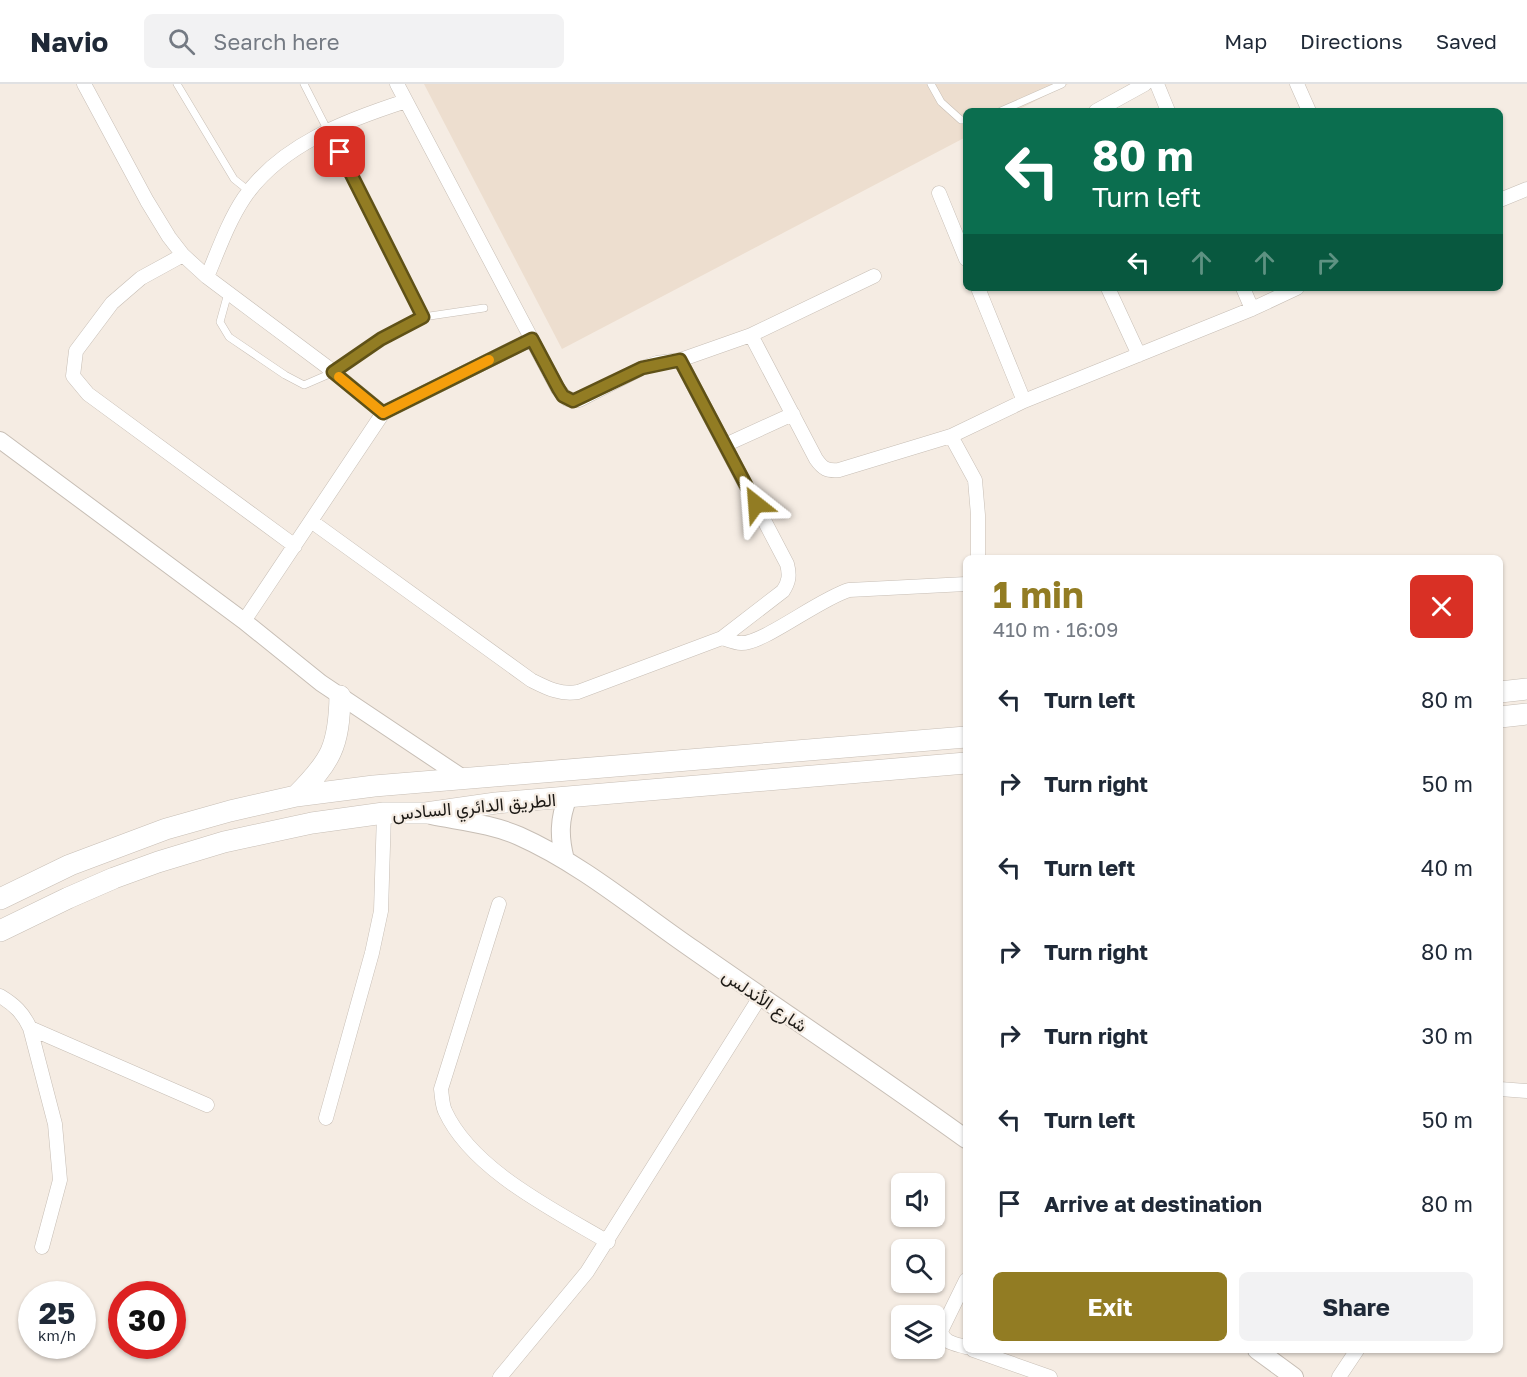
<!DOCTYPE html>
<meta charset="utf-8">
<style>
:root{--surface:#fff;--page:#f2f2f3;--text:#1f2937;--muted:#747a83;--line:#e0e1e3;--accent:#927c23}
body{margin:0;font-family:"Golos Text",Vazirmatn,sans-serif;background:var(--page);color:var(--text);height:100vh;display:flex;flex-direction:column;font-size:22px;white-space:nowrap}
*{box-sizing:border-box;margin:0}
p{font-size:20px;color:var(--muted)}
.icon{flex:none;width:33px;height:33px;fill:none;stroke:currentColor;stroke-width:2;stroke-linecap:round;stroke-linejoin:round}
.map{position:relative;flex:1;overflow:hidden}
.side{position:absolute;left:963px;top:471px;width:540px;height:798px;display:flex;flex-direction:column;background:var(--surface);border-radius:9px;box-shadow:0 2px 4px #0004}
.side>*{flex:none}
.top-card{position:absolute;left:963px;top:24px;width:540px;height:183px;border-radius:9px;box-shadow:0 2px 4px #0004;background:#0b6e4f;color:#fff;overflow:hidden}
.fabs{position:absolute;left:891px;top:1089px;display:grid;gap:12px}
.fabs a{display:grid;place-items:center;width:54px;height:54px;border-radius:9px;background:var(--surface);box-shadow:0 2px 4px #0004;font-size:30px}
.speed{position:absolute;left:18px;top:1197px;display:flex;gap:12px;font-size:30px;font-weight:700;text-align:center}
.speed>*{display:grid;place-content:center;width:78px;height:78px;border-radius:50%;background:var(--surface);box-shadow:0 2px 4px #0004;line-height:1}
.speed small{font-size:15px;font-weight:400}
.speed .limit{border:9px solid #d22;background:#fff;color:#111}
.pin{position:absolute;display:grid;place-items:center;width:51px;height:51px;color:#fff;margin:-26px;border-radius:12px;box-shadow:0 3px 9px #0006}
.me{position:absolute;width:66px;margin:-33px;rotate:332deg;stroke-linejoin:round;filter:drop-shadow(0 0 4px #0008)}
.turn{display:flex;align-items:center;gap:21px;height:126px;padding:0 30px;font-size:27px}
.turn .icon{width:78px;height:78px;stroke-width:2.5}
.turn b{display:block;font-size:42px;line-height:51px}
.lanes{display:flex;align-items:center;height:57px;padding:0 30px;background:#0003;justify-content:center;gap:30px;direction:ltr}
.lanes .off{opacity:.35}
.round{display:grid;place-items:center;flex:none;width:63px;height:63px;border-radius:9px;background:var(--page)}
.summary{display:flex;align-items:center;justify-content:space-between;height:102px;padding:0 30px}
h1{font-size:36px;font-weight:700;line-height:45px;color:var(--accent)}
.action{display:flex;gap:12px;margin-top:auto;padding:12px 30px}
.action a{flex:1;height:69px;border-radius:9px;background:var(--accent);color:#fff;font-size:24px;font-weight:700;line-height:69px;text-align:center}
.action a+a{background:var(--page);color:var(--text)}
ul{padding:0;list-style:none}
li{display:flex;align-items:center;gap:18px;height:84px;padding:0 30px}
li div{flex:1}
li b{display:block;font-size:22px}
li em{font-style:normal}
header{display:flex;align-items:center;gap:36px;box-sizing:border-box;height:84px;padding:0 30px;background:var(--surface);border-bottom:2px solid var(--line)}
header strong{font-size:28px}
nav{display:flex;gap:33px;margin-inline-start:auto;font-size:21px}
.search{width:420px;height:54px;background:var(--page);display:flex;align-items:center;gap:15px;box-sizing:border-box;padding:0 21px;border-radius:9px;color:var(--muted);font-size:22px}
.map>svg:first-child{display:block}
.built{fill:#eddecf}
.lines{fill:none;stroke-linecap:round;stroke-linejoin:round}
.service-casing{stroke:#c7beb5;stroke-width:8}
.minor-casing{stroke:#c7beb5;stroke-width:15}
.tertiary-casing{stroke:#c7beb5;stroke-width:18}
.secondary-casing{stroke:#c7beb5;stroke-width:20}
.trunk-casing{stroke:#c7beb5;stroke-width:22}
.service{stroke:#fff;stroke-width:7}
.minor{stroke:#fff;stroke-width:14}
.tertiary{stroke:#fff;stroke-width:16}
.secondary{stroke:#fff;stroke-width:18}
.trunk{stroke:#fff;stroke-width:21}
.route-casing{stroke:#5f5117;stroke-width:15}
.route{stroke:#927c23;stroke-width:10}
.slow{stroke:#f59e0b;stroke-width:10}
.labels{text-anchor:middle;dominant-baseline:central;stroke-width:4.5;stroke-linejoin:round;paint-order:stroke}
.street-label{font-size:18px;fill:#1c1915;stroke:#f5ece3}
</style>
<header>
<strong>Navio</strong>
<div class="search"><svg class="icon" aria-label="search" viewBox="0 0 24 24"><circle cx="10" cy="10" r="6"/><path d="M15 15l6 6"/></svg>Search here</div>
<nav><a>Map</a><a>Directions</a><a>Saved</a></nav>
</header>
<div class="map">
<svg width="1527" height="1293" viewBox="0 0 1527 1293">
<rect width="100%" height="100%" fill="#f5ece3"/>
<path class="built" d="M424 0H1068L1016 27H966V53L562 265Z"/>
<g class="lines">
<defs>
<path id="service" d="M177 0 234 95 249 107
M304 0 423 233
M931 0 941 18 961 36H966
M1001 27 1062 0
M228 209 220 238 229 253 285 291 304 301 334 288 381 255 423 233 484 224"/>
<path id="minor" d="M84 0 147 117 169 153 183 171 207 193 326 282 383 329
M397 0 558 305 567 315 579 316 642 284 657 279 680 276 751 251 874 192
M1157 0 1168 27
M1297 0 1309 27
M1096 27 1145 0
M939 109 966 175
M1500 116 1527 105
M183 171 141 194 112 219 76 267 73 292 88 310 295 462
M207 193C218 167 228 138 244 114 280 61 347 36 406 17
M978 204 1024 317
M1108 204 1139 271
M1243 204 1252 225
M751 251 816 375C823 385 827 387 839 386L951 352 1024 317 1252 225 1297 204
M951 352 975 396 978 431V474
M725 361 793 330
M311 437 531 596C547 604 560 611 578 608L722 554 783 507C789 498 790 491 787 480L680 276
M244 537 383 329 532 255
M722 554C728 556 735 559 741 559 763 560 819 515 849 506L966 500
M499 820 441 1005C442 1012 442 1020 445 1027 472 1086 554 1126 608 1158
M0 912C15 921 23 929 30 944L55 1040 60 1096 42 1163
M30 944 207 1021
M1500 1005 1527 1007
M326 1034 372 869 381 827 384 729
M966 1196 941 1247C943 1259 956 1260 966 1263
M973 1266 1050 1293
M500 1293 587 1188 760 913
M1339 1293 1357 1266"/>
<path id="tertiary" d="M0 356 244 537 321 599 463 694"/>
<path id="secondary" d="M431 731C460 737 492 740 519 752 582 780 637 827 694 866 784 929 876 990 966 1055
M565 776C559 753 559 735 568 713
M1257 1266 1294 1293"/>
<path id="trunk" d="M1500 608 1527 605
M1500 633 1527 630
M296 712C331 677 339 663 340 612
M0 815 70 781 166 745 230 727 296 712 374 702 966 653
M0 847 68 814 114 794 158 778 224 758 312 739 384 729H426L496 719 966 679"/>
</defs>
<use href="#service" class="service-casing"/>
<use href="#minor" class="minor-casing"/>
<use href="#tertiary" class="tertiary-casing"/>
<use href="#secondary" class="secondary-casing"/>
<use href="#trunk" class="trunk-casing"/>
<use href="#service" class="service"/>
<use href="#minor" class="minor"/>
<use href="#tertiary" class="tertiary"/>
<use href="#secondary" class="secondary"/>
<use href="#trunk" class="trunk"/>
</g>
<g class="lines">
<defs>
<path id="route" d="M340 68 423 233 381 255 333 288 383 329 532 255 558 304 563 312 573 317 642 284 680 276 756 420"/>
</defs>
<use href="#route" class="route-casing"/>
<use href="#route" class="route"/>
<path class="slow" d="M339 293 383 329 489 276"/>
</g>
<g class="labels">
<g class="street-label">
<text transform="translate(474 722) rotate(-5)">الطريق الدائري السادس</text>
<text transform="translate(765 916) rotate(34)">شارع الأندلس</text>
</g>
</g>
</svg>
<div class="fabs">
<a><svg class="icon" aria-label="sound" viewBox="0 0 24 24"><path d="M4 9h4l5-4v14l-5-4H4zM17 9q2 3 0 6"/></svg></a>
<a><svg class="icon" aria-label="search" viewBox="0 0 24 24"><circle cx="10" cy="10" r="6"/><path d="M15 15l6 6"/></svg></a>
<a><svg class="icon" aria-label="layers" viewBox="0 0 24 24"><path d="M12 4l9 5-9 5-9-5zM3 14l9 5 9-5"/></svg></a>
</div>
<div class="speed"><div>25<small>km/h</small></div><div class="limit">30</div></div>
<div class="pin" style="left:340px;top:68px;background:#d93025"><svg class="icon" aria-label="arrive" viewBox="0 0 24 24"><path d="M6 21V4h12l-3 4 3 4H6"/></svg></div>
<svg class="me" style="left:756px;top:420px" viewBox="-20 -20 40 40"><path d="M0-17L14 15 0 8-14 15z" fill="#927c23" stroke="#fff" stroke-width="4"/></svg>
<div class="top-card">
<div class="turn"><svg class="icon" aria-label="left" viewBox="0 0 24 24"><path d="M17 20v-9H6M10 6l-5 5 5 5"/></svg><div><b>80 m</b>Turn left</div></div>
<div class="lanes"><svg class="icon" aria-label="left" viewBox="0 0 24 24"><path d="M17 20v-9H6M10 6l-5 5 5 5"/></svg><svg class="icon off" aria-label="ahead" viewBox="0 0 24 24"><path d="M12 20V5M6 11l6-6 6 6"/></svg><svg class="icon off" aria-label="ahead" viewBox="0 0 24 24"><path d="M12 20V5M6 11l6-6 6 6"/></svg><svg class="icon off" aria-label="right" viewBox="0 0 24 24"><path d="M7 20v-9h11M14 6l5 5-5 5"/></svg></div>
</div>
<section class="side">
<div class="summary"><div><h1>1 min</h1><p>410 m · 16:09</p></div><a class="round" style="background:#d93025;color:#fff"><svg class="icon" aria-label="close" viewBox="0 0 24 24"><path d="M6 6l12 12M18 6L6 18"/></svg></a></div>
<ul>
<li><svg class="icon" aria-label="left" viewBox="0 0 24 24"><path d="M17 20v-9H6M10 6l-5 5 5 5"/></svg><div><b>Turn left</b></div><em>80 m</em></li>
<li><svg class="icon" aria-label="right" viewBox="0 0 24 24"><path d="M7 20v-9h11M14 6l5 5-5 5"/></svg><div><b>Turn right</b></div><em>50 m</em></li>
<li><svg class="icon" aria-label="left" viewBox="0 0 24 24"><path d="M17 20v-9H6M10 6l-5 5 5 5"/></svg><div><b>Turn left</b></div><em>40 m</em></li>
<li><svg class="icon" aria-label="right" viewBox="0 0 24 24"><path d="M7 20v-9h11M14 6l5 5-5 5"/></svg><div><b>Turn right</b></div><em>80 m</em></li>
<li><svg class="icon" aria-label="right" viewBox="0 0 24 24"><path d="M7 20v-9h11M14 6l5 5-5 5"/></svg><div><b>Turn right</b></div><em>30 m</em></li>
<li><svg class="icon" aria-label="left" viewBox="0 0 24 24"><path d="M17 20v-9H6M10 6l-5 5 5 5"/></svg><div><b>Turn left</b></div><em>50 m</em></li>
<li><svg class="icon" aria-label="arrive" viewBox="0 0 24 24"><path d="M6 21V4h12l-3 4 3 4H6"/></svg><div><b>Arrive at destination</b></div><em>80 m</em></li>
</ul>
<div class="action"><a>Exit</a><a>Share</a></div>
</section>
</div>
